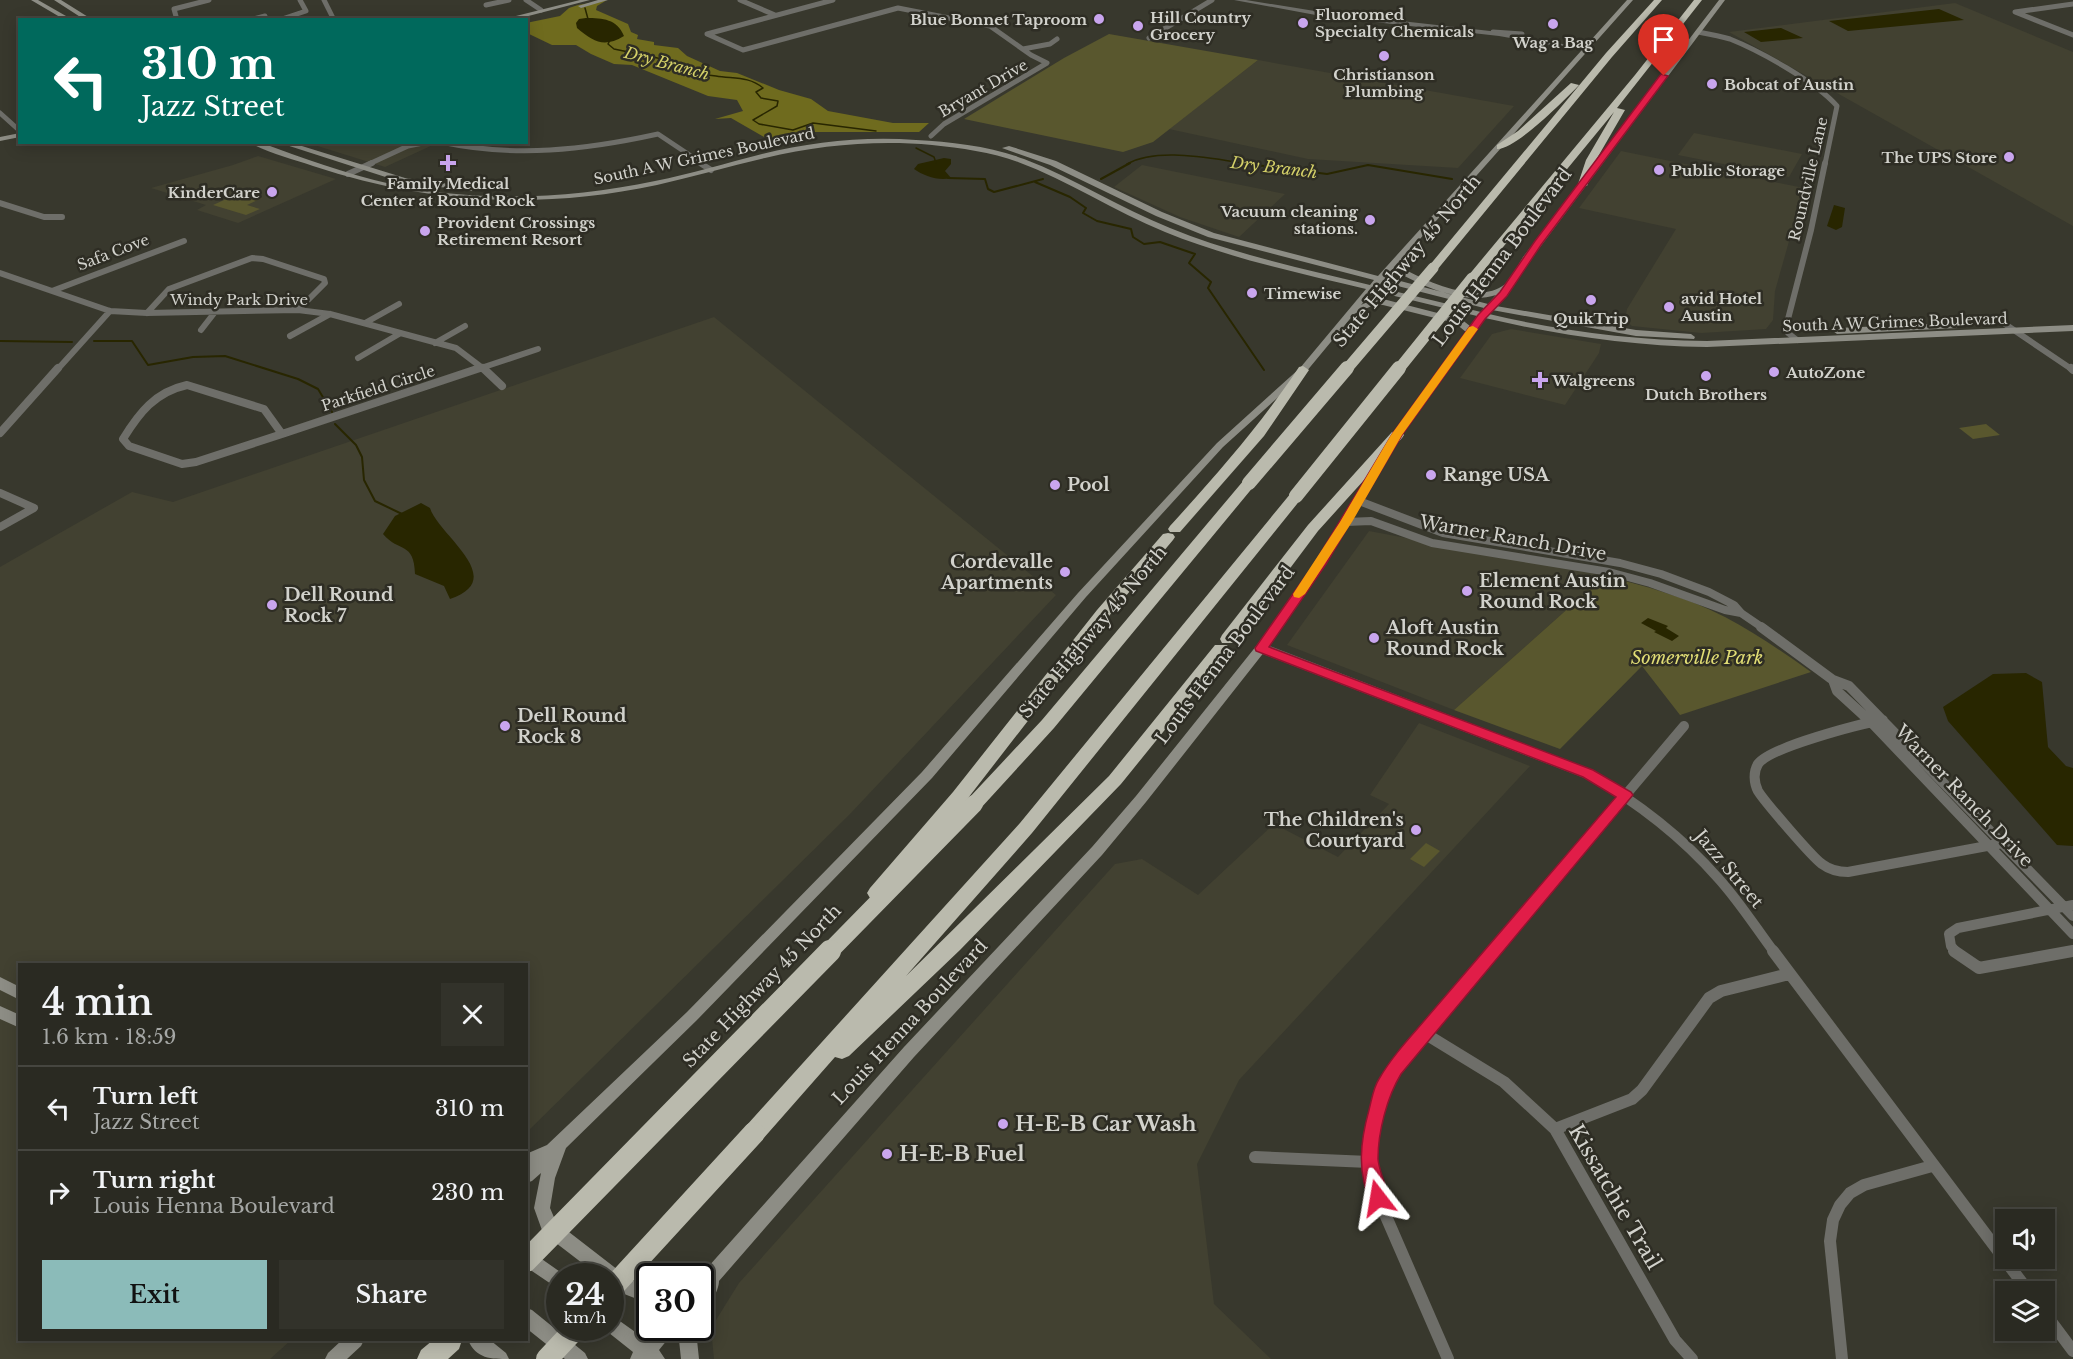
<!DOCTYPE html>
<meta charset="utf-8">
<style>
:root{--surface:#2a2a22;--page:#32322a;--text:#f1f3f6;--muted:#a5a7a5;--line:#464640;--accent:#8bbbb9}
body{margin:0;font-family:"Libre Baskerville",serif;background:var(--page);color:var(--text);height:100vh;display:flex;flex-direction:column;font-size:22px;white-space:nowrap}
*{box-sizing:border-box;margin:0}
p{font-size:20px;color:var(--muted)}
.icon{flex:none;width:33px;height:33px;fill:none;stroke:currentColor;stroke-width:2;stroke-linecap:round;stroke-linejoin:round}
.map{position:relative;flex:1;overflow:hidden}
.drawer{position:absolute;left:18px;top:963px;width:510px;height:378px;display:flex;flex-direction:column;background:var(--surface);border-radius:0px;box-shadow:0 3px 15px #0003,0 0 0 2px var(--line)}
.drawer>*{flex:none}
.hud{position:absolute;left:18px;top:18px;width:510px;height:126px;border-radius:0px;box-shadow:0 3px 15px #0003,0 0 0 2px var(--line);background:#00695c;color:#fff;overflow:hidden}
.controls{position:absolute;left:1995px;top:1209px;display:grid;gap:12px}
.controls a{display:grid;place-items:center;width:60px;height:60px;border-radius:0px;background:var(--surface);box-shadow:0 3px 15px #0003,0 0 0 2px var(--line);font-size:30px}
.speed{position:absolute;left:546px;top:1263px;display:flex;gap:12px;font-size:30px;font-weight:700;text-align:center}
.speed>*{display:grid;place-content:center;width:78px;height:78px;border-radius:50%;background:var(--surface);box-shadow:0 3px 15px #0003,0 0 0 2px var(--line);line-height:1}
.speed small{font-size:15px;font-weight:400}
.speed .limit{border:3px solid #111;border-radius:9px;background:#fff;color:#111}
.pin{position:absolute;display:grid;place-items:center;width:51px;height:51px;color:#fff;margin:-62px -26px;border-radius:50% 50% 50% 0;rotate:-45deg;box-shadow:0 0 6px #0007}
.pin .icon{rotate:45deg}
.me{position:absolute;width:66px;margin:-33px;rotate:346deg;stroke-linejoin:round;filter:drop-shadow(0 0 4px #0008)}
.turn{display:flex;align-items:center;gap:21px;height:126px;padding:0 24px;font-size:27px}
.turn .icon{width:78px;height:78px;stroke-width:2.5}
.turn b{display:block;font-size:42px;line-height:51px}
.round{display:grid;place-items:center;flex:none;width:63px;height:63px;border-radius:0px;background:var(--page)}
.overview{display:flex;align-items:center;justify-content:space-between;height:102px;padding:0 24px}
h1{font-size:36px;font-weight:600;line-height:45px}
.action{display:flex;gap:12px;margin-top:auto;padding:12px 24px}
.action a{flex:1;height:69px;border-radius:0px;background:var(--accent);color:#111;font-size:24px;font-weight:600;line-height:69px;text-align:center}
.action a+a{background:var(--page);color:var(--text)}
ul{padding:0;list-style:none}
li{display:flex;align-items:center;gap:18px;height:84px;padding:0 24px;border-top:2px solid var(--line)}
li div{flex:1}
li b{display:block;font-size:22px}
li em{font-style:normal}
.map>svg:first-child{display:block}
.built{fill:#424131}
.green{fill:#59572e}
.forest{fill:#6f6b1e}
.water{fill:#282600}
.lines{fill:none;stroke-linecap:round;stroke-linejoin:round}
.stream-far1{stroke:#282600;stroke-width:1.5}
.stream{stroke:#282600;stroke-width:2}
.minor-far4{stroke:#6e6e69;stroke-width:5}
.minor-far3{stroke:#6e6e69;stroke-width:6}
.minor-far2{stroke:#6e6e69;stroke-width:8}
.minor-far1{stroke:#6e6e69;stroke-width:10}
.minor{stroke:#6e6e69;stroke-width:12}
.tertiary{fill:#6e6e69;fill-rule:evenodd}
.secondary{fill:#8d8d85;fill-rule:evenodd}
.motorway{fill:#babaad;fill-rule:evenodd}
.motorway-bridge-far3{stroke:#babaad;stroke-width:11}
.motorway-bridge-far2{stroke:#babaad;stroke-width:14}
.motorway-bridge-far1{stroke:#babaad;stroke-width:18}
.motorway-bridge{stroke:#babaad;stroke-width:22}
.route{fill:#e11d48;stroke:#92132f;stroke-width:1.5}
.slow{fill:#f59e0b}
.poi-dot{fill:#c9a5ee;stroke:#2e2d24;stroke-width:2}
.labels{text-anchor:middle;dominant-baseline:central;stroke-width:5;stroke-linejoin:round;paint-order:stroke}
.far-poi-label{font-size:15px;font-weight:bold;fill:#d2d2cc;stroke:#2e2d24;text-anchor:start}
.far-street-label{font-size:15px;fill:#d2d2cc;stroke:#2e2d24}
.far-water-label{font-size:16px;font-style:italic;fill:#d4d068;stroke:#2e2d24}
.street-label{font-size:18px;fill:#d2d2cc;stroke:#2e2d24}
.poi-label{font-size:18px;font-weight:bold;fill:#d2d2cc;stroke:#2e2d24;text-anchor:start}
.park-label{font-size:18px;font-style:italic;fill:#e1dd75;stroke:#2e2d24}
.near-poi-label{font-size:21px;font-weight:bold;fill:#d2d2cc;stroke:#2e2d24;text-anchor:start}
.near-street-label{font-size:21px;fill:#d2d2cc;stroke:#2e2d24}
</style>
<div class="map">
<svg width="2073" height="1359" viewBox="0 0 2073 1359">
<rect width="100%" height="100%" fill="#38382d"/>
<path class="built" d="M1955 3 2073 52V226L1729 32Z
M1258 60 1514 106 1458 168 1308 159 1169 129Z
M1694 133 1802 154 1789 177 1678 155Z
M308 143H437L385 167Z
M1621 151 1804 188 1775 291 1773 320 1766 329 1701 333 1632 326 1625 320 1627 309 1676 229 1579 208Z
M258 156 336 179 238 223 197 210 206 205 151 188 233 165Z
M1142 165 1285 194 1239 237 1180 217 1114 187Z
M714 317 1056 595 850 814 527 1132 526 964H20V1340H291L270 1359H0V567L132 492 173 502Z
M1511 329 1601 344 1599 353 1565 405 1460 378 1492 334Z
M1369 531 1603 575 1582 596 1454 710 1287 645Z
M1419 723 1530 766 1239 1080 1197 1164 1214 1304 1271 1359H714L711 1328 739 1283 1115 864 1142 859 1198 895 1274 824 1338 857 1389 804 1370 795Z"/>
<path class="green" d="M1109 34 1258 60 1153 142 1123 152 964 119 1064 58Z
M242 192 262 198 247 205 260 209 246 215 213 205Z
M1986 424 2000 435 1973 439 1959 428Z
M1603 575C1644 586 1687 597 1725 617 1755 633 1783 652 1811 672L1680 715 1642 666 1560 749 1454 710 1582 596Z
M1426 843 1440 851 1424 867 1410 859Z"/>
<path class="forest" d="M607 0 597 6 596 10 628 24 631 32 638 35 637 39 654 42V45L678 48 687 56 720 71 737 73 779 90 811 99 828 111 893 123H929L919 132H809L771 141 731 118 715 119 743 111 737 100 708 96 632 65 614 64 591 54 576 45H552L527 33 526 23 560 16 569 8 578 5Z"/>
<path class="water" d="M1939 9 1964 20 1848 31 1829 21Z
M586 18C603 18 617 19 624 36 604 48 594 42 577 28L576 23 579 19Z
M1781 28 1803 38 1761 42 1744 32Z
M944 158 951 159V164L945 171 951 178C938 181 924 176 914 169L918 164Z
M1834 205 1845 208 1842 227 1836 230 1827 226Z
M421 503 430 508C438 535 510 579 450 599L444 586 415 574C414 541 399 553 383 534L395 516Z
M1648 618 1668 626 1666 628 1679 636 1672 641 1654 632 1656 631 1641 623Z
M2026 673 2042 682 2048 747 2066 766 2073 768V846L2057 845 1948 721 1943 707 1993 674Z"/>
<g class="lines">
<path class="stream-far1" d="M585 8 588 19
M610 40 608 44 614 49 667 60V65L673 67C687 71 702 75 716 76 733 79 749 76 763 88L756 92 761 98 778 101 777 106 753 120 759 124 793 130 813 123 876 131
M916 148 934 157 936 163
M1127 164C1160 146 1215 160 1252 164"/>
<path class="stream" d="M1240 163 1327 174 1368 165 1452 179
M948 178 985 179 988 189 994 192 1043 179
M1101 179 1130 163
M1035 182 1070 197 1086 208 1083 213 1097 221 1131 229 1133 237 1144 244 1160 242 1195 254 1189 263 1211 282 1208 288 1264 370
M0 341 72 342
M94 341H132L148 365 193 357 225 356 298 379 318 389 332 412
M335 424 356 445 362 457 364 480 375 501 402 514"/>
<path class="minor-far4" d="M324 0 334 20
M526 0 541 10
M740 0 775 15
M833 0 707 34 743 50 898 8 990 26 1031 55 1047 63 944 124 931 136
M2073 4 2015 12 2073 35
M486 5 509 0
M177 20 174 9 209 0
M249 20 265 16
M279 20 306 11 300 0
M1493 32 1522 34
M1698 32C1709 34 1720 36 1730 39 1760 51 1816 82 1837 106L1825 164
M1149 38 1212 0
M1023 49 1050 44 1057 39
M0 113 20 131
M441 142C515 158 585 150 658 134L703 164
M369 164 408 146 423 143"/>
<path class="minor-far3" d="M700 163 711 170
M348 174 372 163
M0 203 44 217H62
M0 273 110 311 147 313 298 310 330 314 456 348 485 370
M52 291 184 241
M147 313 169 289 252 258 263 259 324 279 325 283 298 310
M365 323 399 304
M2005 324 2073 370
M201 330 215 312
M290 336 330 314
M1797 340 1788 333V319L1811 230 1825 163
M435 343 465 326
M358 358 399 334
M57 370 110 311
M475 370 538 349"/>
<path class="minor-far2" d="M483 368 502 386
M2071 368 2073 370
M187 385 264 409 282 434 196 462 182 464 129 446 123 439C139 413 155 392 187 385Z
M0 433 58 368
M282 434 480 368
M0 493 34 508 0 527
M1359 501 1443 533 1620 563 1661 574 1709 592 1734 605 1741 613 1763 628
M1346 522 1371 521 1432 543 1609 572 1650 583 1725 610 1741 613"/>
<path class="minor-far1" d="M1761 627 1833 680 1849 686 2073 916
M1261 648 1588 774C1637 802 1681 836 1718 878 1739 901 1756 928 1774 952
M1833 680 1837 691 1872 723 2073 934
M1883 720C1860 724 1770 747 1758 764 1753 772 1754 783 1758 791 1764 801 1813 858 1822 864 1830 870 1839 872 1848 872L2003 843
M1493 952 1684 726
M1956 952 1951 946 1949 934 1958 928 2073 905
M2065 952 2073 951"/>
<path class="minor" d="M1773 951 2029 1292
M1954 951 1979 968 2073 951
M1424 1033 1504 1082 1555 1129 1675 1340 1692 1359
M1555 1129 1632 1099 1642 1090 1709 998 1721 991 1789 974
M1255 1157 1369 1162
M2044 1312 2073 1351
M1448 1359 1378 1198 1369 1162 1372 1127 1384 1086 1416 1043 1494 951
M1842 1359 1830 1241 1833 1220 1840 1205 1850 1193 1864 1185 1932 1166"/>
<path class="tertiary" d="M1234 0H1246L1321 12 1499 32 1589 49 1586 51 1499 36 1321 16Z"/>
<path class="secondary" d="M31 0H38L73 20H65Z
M54 0H61L93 20H85Z
M580 0H590L513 20H500Z
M598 0H608L581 8 578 6Z
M1627 0H1633L1403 258 1404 269C1429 283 1480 305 1505 284 1512 278 1518 265 1523 257L1719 0H1725L1496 306 1636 330 1691 334 1695 337 1694 339 1636 336 1492 310 1489 314C1561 331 1633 340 1707 341L2073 325V331L1707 347C1631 346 1558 335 1485 318L1402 435 1325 564 1265 651 1146 802 1102 855 914 1057 719 1281C719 1290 710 1307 700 1311V1276L904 1047 1092 847 1136 796 1257 645 1315 564 1392 435 1466 332 1455 323 1383 305H1374L1354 314 1306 372 1223 447 1086 597 932 778 697 1020 566 1148 555 1178 550 1208 556 1222 631 1280 650 1287V1304L619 1292 610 1285V1276H599L543 1233 534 1208 541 1173 532 1181 526 1183V1154L547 1145 687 1012 922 772 1078 593 1217 443 1300 368 1366 289C1298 273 1229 258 1165 232 1114 211 1069 181 1018 162 991 152 961 148 932 145 876 140 820 145 765 158 729 166 693 177 657 185 539 210 428 204 313 166 292 159 268 153 248 142H259C303 158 346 174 391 184 478 203 569 199 655 181 691 174 726 163 762 154 812 142 864 136 916 140 952 142 990 146 1024 159 1074 178 1120 208 1170 228 1234 254 1303 269 1370 285L1374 280 1208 237 1156 216 1050 165 1002 148 1009 146 1056 161 1162 212 1214 233 1378 276ZM1396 266 1397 272C1424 287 1465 305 1496 295L1488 304 1385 277ZM1382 282 1484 308 1481 312 1377 287ZM1374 291 1477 316 1470 326 1461 319 1383 299 1369 301 1361 305Z
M20 133V137L0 141V137Z
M277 142H289L405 178 471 187 475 189 471 191 401 182Z
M1955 323 1958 324V328L1837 334 1833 331 1837 328Z
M0 977 20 987V1000L0 990Z
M0 1006 20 1015V1028L0 1019Z
M526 1248 566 1276H560V1290L526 1267Z
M526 1308 532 1310 585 1353 588 1359H565L526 1328Z
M610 1314 645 1339 655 1328H675L672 1334 659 1350 665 1359H630L633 1352 604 1329 603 1328H610Z
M682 1328H700L697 1340 699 1359H681L679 1340Z
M342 1340H364L361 1346 347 1359H325L328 1353Z
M468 1340H490L506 1353 509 1359C491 1359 476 1359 468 1340Z"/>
<path class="motorway" d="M1654 0H1662L1612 57 1437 270H1429V266L1606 53Z
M1694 0H1702L1617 108 1625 110 1596 160 1587 186 1578 184 1586 160 1614 112 1476 280H1468V276L1635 75Z
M1571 83 1579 85C1566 99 1514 151 1497 149V145L1518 131Z
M1303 366 1309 370 1264 436 1180 532H1170L1168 529 1170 526C1218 473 1259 427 1299 367Z
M1397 431 1402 432 1404 435 1402 438 1318 531 1234 643H1222L1220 639 1222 635 1308 525 1392 432Z
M1249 479 1254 480 1256 483 1254 486 1054 728 980 809 974 810 968 809 965 804 968 799 1042 720 1244 480Z
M1296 492 1303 496 1301 499 1032 833 906 976 1109 776 1215 645H1227L1229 649 1227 653 1121 784 960 950 849 1056 842 1059 835 1057 762 1140 754 1143 746 1140 743 1133 746 1126 1020 823 1291 493Z
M1168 533 1173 534 1175 537 1173 540 1109 616 965 802 884 898 877 900 870 898 867 893 870 888 953 792 1097 610 1163 534Z
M433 1340H462L459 1349 448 1359H417L421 1350Z"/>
<path class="motorway-bridge-far3" d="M1346 370 1433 268
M1398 370 1472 278"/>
<path class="motorway-bridge-far2" d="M1249 483 1347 368
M1296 496 1399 368"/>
<path class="motorway-bridge-far1" d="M829 952 974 804"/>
<path class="motorway-bridge" d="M526 1261 830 951
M610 1290 754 1133
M547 1359 576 1328"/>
</g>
<path class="route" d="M1661 74 1668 76 1541 245 1507 296 1485 319 1402 435 1326 564 1269 647 1593 770 1631 792 1633 795 1401 1074C1387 1097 1378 1132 1378 1159 1379 1174 1391 1190 1385 1204L1378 1207 1371 1204C1357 1172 1360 1142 1369 1110 1372 1099 1373 1088 1379 1079 1390 1060 1404 1044 1418 1028L1616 797 1583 777 1256 651 1255 648 1314 564 1393 433 1478 315 1500 292 1535 241Z"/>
<path class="slow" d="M1473 326 1478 329 1402 435 1352 522 1305 594 1299 598 1294 597 1293 594 1340 522 1391 435 1469 327Z"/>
<g class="poi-dot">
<circle cx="1099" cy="19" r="6"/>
<circle cx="1303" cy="23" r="6"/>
<circle cx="1553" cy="24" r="6"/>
<circle cx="1138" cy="26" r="6"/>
<circle cx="1384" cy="56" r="6"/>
<circle cx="1712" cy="84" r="6"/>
<circle cx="2009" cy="157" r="6"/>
<path d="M445 154h6v6h6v6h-6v6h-6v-6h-6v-6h6z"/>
<circle cx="1659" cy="170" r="6"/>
<circle cx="272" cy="192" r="6"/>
<circle cx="1370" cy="220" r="6"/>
<circle cx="425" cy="231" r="6"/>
<circle cx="1252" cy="293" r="6"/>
<circle cx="1591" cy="300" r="6"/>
<circle cx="1669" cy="307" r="6"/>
<circle cx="1774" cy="372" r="6"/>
<circle cx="1706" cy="376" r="6"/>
<path d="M1537 371h6v6h6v6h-6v6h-6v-6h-6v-6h6z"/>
<circle cx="1431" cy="475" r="6"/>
<circle cx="1055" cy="485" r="6"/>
<circle cx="1065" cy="572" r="6"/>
<circle cx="1467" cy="591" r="6"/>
<circle cx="272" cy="605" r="6"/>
<circle cx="1374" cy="638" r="6"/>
<circle cx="505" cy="726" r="6"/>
<circle cx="1416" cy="830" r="6"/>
<circle cx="1003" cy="1124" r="6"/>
<circle cx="887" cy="1154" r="6"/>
</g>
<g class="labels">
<g class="far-poi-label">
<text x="1315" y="14">Fluoromed<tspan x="1315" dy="17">Specialty Chemicals</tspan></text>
<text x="1150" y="17">Hill Country<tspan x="1150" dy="17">Grocery</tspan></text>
<text x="1087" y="19" text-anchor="end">Blue Bonnet Taproom</text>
<text x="1553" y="42" text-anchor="middle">Wag a Bag</text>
<text x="1384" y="74" text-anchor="middle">Christianson<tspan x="1384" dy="17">Plumbing</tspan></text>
<text x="1724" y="84">Bobcat of Austin</text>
<text x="1997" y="157" text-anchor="end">The UPS Store</text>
<text x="1671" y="170">Public Storage</text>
<text x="448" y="183" text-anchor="middle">Family Medical<tspan x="448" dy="17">Center at Round Rock</tspan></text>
<text x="260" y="192" text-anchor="end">KinderCare</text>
<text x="1358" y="211" text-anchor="end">Vacuum cleaning<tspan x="1358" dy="17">stations.</tspan></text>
<text x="437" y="222">Provident Crossings<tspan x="437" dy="17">Retirement Resort</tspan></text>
<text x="1264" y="293">Timewise</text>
<text x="1681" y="298">avid Hotel<tspan x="1681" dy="17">Austin</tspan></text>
<text x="1591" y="318" text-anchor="middle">QuikTrip</text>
<text x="1786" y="372">AutoZone</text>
<text x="1552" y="380">Walgreens</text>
<text x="1706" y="394" text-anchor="middle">Dutch Brothers</text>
</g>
<g class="far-street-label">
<text transform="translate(983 88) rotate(-30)">Bryant Drive</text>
<text transform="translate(704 156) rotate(-12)">South A W Grimes Boulevard</text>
<text transform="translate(1808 179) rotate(-77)">Roundville Lane</text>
<text transform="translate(113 252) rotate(-21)">Safa Cove</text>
<text x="239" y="299">Windy Park Drive</text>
<text transform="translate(1895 322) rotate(-2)">South A W Grimes Boulevard</text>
<text transform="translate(378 388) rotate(-18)">Parkfield Circle</text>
</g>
<g class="far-water-label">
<text transform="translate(667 63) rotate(15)">Dry Branch</text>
<text transform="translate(1274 167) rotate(7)">Dry Branch</text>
</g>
<g class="street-label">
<text transform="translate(1502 257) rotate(-53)">Louis Henna Boulevard</text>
<text transform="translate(1407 261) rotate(-50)">State Highway 45 North</text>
<text transform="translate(1513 538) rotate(10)">Warner Ranch Drive</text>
<text transform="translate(1093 632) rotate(-50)">State Highway 45 North</text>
<text transform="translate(1225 655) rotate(-53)">Louis Henna Boulevard</text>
<text transform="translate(1964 796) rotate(46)">Warner Ranch Drive</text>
<text transform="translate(1729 869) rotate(50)">Jazz Street</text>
<text transform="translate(762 986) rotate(-46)">State Highway 45 North</text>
<text transform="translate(910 1022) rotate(-47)">Louis Henna Boulevard</text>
</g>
<g class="poi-label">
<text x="1443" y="475">Range USA</text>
<text x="1067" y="485">Pool</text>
<text x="1053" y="562" text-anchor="end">Cordevalle<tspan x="1053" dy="21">Apartments</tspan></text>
<text x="1479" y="581">Element Austin<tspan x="1479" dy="21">Round Rock</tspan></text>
<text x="284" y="595">Dell Round<tspan x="284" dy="21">Rock 7</tspan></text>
<text x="1386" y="628">Aloft Austin<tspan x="1386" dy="21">Round Rock</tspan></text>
<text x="517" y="716">Dell Round<tspan x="517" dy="21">Rock 8</tspan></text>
<text x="1404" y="820" text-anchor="end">The Children's<tspan x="1404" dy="21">Courtyard</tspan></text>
</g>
<g class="park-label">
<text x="1697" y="658">Somerville Park</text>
</g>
<g class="near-poi-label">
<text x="1015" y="1124">H-E-B Car Wash</text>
<text x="899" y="1154">H-E-B Fuel</text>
</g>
<g class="near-street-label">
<text transform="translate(1615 1197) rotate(60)">Kissatchie Trail</text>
</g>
</g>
</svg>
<div class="controls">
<a><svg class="icon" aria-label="sound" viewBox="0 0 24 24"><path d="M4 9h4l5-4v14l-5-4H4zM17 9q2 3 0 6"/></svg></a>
<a><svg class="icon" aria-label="layers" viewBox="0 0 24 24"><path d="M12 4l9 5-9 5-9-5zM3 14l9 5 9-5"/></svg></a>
</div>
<div class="speed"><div>24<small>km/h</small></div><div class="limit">30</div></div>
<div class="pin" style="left:1664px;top:76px;background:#d93025"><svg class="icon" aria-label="arrive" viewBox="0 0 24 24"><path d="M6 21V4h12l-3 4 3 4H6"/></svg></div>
<svg class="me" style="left:1378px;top:1198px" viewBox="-20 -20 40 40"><path d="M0-17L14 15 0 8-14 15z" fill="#e11d48" stroke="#fff" stroke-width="4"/></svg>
<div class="hud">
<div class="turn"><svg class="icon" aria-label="left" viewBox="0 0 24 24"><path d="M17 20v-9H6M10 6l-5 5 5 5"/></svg><div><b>310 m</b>Jazz Street</div></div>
</div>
<section class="drawer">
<div class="overview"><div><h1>4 min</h1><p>1.6 km · 18:59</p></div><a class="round"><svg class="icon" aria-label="close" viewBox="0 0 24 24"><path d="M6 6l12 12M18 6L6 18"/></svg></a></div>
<ul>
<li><svg class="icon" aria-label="left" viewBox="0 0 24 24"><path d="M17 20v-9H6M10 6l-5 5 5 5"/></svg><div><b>Turn left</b><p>Jazz Street</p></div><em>310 m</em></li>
<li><svg class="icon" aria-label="right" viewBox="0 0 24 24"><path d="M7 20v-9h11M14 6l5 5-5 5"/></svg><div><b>Turn right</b><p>Louis Henna Boulevard</p></div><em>230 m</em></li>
</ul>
<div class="action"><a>Exit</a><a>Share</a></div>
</section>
</div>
